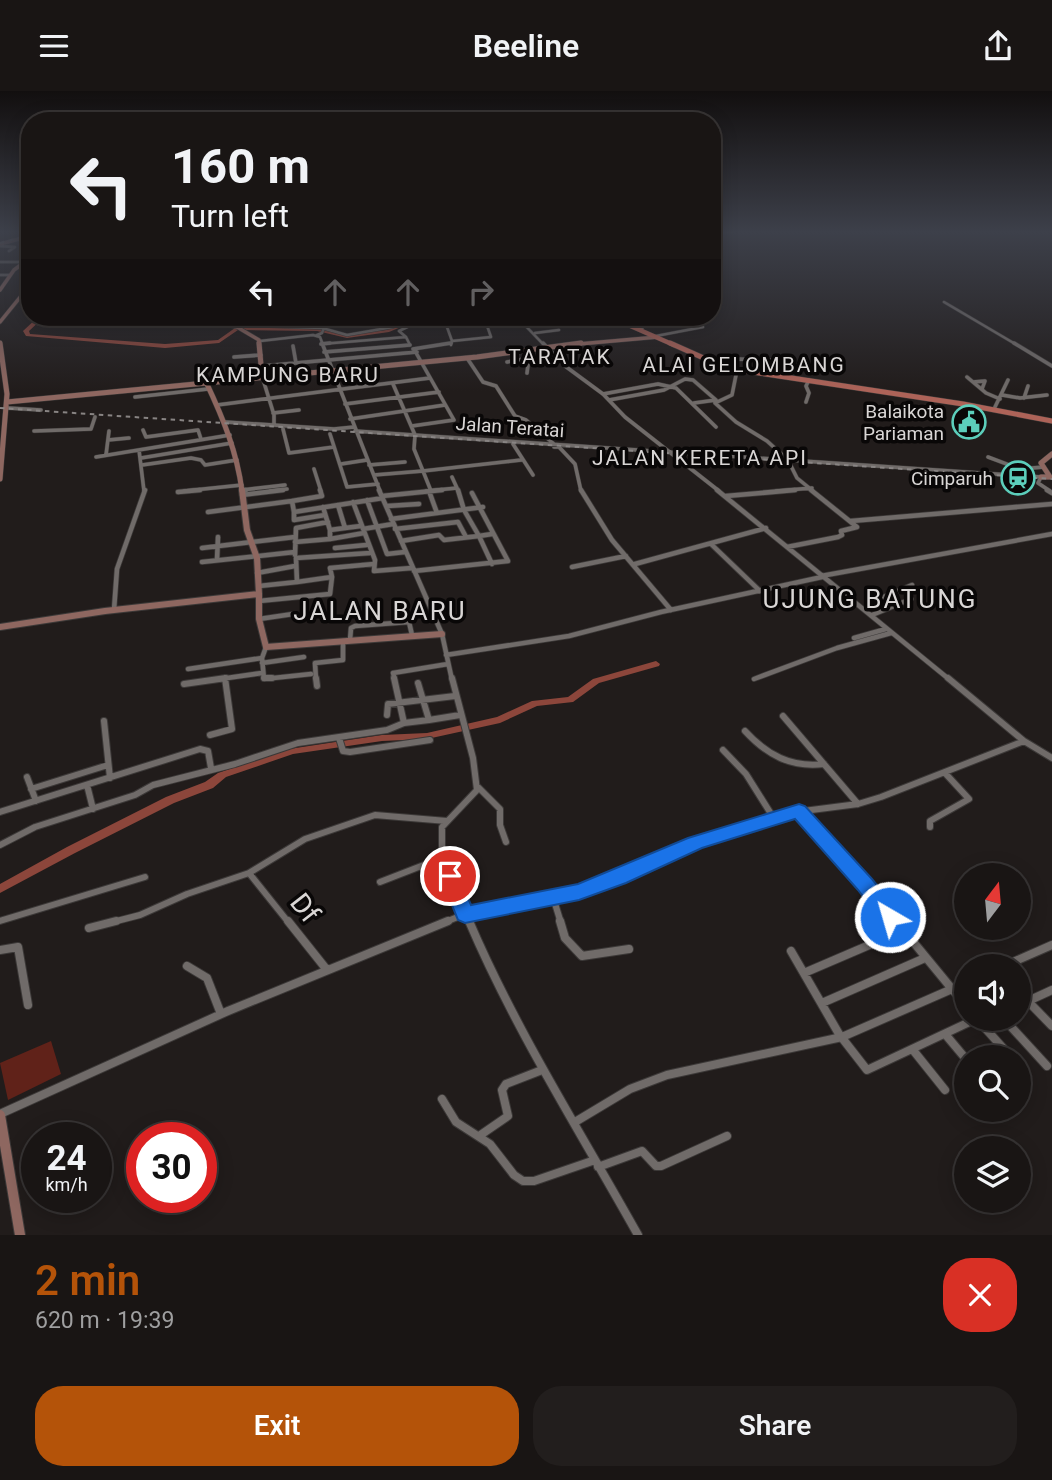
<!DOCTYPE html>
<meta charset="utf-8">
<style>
:root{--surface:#191514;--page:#221e1d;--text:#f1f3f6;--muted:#9f9fa0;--line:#373434;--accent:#b45309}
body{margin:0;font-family:Roboto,sans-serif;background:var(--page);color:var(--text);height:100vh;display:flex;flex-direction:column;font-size:26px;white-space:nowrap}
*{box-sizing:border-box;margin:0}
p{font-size:23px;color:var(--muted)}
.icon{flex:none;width:38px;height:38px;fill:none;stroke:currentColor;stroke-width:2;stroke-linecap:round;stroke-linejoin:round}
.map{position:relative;height:1144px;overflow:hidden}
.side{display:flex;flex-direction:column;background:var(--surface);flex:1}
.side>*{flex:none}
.guide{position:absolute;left:21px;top:21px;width:700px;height:214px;border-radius:28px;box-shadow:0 4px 18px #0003,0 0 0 2px var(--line);background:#191514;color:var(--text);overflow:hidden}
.needle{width:46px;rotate:16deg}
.buttons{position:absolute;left:954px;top:772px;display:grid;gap:14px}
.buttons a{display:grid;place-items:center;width:77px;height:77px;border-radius:50%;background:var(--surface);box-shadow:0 4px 18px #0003,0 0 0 2px var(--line);font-size:35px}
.speed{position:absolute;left:21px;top:1031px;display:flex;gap:14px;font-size:35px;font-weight:700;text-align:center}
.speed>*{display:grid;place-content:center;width:91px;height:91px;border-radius:50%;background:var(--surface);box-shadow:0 4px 18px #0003,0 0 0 2px var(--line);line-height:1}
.speed small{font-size:18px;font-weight:400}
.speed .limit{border:10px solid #d22;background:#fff;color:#111}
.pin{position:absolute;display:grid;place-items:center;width:60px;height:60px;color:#fff;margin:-30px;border:4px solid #fff;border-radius:50%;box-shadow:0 2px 7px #0007}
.me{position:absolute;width:77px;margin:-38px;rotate:322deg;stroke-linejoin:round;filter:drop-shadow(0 0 5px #0008)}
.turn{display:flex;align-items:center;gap:24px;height:147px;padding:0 35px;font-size:32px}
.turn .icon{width:91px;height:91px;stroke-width:2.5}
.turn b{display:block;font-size:49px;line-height:60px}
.lanes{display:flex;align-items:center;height:66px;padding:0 35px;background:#0003;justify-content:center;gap:35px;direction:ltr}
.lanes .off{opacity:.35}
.round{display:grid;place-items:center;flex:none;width:74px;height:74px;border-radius:28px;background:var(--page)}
.headline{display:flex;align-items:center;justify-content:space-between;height:119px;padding:0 35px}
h1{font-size:42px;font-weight:600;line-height:52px;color:var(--accent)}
.cta{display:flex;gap:14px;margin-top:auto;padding:14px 35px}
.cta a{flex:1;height:80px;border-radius:28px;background:var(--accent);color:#fff;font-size:28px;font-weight:600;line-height:80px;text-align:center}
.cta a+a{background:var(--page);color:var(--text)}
header{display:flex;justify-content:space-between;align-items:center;height:91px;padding:0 35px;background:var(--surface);font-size:32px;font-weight:600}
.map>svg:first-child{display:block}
.green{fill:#602219}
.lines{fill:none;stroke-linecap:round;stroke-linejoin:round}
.river{fill:#8c463b;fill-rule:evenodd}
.street-far4-casing{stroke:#3c3938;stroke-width:3.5}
.street-far3-casing{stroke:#3c3938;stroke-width:4.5}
.street-far2-casing{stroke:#3c3938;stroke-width:6}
.street-far1-casing{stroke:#3c3938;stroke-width:8}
.street-casing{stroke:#3c3938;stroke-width:10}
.secondary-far3-casing{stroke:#3c3938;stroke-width:4.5}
.secondary-far2-casing{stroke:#3c3938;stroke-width:6}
.secondary-far1-casing{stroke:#3c3938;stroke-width:8}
.secondary-casing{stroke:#3c3938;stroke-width:12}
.primary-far1-casing{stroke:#3c3938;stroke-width:5}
.primary-casing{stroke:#3c3938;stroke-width:6}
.street-far4{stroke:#706b69;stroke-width:2.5}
.street-far3{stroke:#706b69;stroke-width:3.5}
.street-far2{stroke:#706b69;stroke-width:4.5}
.street-far1{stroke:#706b69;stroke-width:6}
.street{stroke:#706b69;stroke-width:8}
.secondary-far3{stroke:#8e6760;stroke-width:3.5}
.secondary-far2{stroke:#8e6760;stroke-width:5}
.secondary-far1{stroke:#8e6760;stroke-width:6}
.secondary{stroke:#8e6760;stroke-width:10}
.primary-far1{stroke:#ad6358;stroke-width:4.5}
.primary{stroke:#ad6358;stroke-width:5}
.rail{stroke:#888483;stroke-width:2;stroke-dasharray:4.5 4.5;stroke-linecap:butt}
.route{fill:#1a73e8;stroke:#114b97;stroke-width:2}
.labels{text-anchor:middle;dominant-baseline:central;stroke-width:7;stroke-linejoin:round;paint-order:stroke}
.far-poi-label{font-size:19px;fill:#d9d6d5;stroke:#090707;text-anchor:end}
.far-street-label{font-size:19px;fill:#d9d6d5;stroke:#090707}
.far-quarter-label{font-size:21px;letter-spacing:2px;fill:#d9d6d5;stroke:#090707}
.quarter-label{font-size:26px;letter-spacing:2px;fill:#d9d6d5;stroke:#090707}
.near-street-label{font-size:28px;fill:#d9d6d5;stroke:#090707}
</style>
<header><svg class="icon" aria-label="menu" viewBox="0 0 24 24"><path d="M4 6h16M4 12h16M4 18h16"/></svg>Beeline<svg class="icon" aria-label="share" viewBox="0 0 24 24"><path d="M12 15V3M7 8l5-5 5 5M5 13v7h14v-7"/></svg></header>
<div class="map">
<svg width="1052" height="1144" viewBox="0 0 1052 1144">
<rect width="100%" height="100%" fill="#211c1b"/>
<path class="green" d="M51 950 61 983 8 1009 0 972Z"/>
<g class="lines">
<path class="river" d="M38 226H44L29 240 30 243 165 253 218 249 235 237 244 235 317 236 347 243 386 239 418 226H425L389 241 347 247 317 240 244 239H238L219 252 165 257 26 245 23 240Z
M560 226H566L580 234 575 235Z
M656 570 660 573 659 575 599 592 573 611 537 615 500 632 427 648 382 650 293 663 226 686 213 697 174 712 75 762 0 802V793L67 756 166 706 205 691 218 682 289 658 382 644 427 642 497 626 532 610 568 606 593 588Z"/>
<defs>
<path id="street-far4" d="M0 155 15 156 9 160
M0 171H25
M0 184H10
M944 211 1017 254
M517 226 544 254
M632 227 643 235 642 238
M220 232 230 226
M38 233 88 228
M234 234 322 237 347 244 393 236
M535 242 559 239
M317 244 322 242 328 226
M656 245 703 236
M406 246 399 240 428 226
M260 250 313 244 320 246 323 254
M452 250 447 236 464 233 466 226
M321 253 406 246 410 254
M451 254 452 250 491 246 484 226"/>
<path id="street-far3" d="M322 252 380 400
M543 252 565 275 603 303 625 326 719 400
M1014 252 1052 275
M321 253 330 252
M293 255 296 272
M413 258 451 252
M324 261 410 254
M234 266 261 264
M467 267 483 291 496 295 515 325 526 329 554 353
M522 268 528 274 527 282
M507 271 555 263
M262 275 417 261
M725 275 738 268 787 270 782 284
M737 279 732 304 715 312 736 331 767 350 788 369 797 387 813 400
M262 285 274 324V334
M967 286 986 302 1000 308
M973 291 985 290 982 298
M603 303 658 293 676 297 716 336
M1002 304 1020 307 1047 304
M135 306 208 298
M1024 307 1028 295
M609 309 664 299 685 288 693 289 716 309
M806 311 809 302 806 295 809 289
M694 312 716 309
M345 313 439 301
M217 314 430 287
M995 316 1008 289
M8 317 41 319
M273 322 299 319
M350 328 445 314
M225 331 334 338 354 336
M412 335 454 329 415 260
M283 338 289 362 334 356
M143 339 146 346 198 339 201 348
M34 340 91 338 95 326
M355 340 1041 386
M330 343 347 396 378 393
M108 349 129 347
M513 353 533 384
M554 356H559L575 373 581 400
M139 359 144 400
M106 364 109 340
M96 366 230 344
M988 366 1020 378 1044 376
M141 367 232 352
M341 373 367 369
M142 374 191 367 201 369 205 374 237 369
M369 374 405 371
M314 378 321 400
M374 384 423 380 414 358 415 344 393 293
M452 386 457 397
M1041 386 1038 392 1050 400
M242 399 285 394
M184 400 242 394
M270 400 287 398
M426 400 457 397 458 400
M431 400 423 380 521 369
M776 400 812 397"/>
<path id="street-far2" d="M242 399H246
M379 399 442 543 452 589
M458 399 464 419 479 445 492 443
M581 399 612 449 671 519
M717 399 950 589
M1047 399 1052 402
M429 400 437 422
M178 401 200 399
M242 404 283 399
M382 405 442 399
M726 405 795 399
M367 409 387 463 405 461
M292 410 322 405 320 399
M353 411 375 469 374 480 412 477
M338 414 345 437 361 435
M387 415 419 413
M323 416 330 439 345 437
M208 421 292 410 294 421 383 407
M294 421V429L325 424
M391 428 483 416
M851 430 1052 413
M363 438 393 433
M395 438 458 431 466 446
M330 439V448L364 442
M401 450 439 444 444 449 479 445 492 473
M252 451 295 446
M295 451 330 448
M711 453 760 500
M787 456 838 446 842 444 841 440 857 436 811 399
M202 457 252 451
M335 457 366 454
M370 462 296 467 297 491 332 486 330 477 374 473
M295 464 296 437 328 431
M217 469 218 446
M202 471 295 461
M635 473 766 437
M572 476 626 465
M414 480 508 470 472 402
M257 482 295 475
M821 485 1052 443
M259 495 297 491
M259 510 330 503 332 486
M865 518 873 515 872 511 912 494
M114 519 117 478 145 399
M872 524 911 508
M259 528 293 523
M854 547 886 538
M350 549 351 537 355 535 409 531 412 544
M266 556 262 567 264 588 311 583
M446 564 569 545 661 521 822 486
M262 572 304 566
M188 578 262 567
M754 588 837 557 891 542
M213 589 262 582
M316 589 315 572 343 569V550
M395 589 393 582 448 573"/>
<path id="street-far1" d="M264 587H272
M316 587 317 595
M394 587 404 632 429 629 418 592
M452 587 473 667 477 699 442 736V767L470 832
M184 593 226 587
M387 624 388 613 455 605
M783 625 858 713
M429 629 460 624
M104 630 110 687
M745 640C767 664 791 677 824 673
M210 644 232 638 225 587
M339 647 343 660 350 661 430 649
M1024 650 1052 667
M723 659 746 683 773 726
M27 686 36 710
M87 694 93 718
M478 696 500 718V734L506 751
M31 698 108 674
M798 720 897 832
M0 721 200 658 208 660 211 677
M930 736V730L969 708 945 682
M0 754 35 736 135 704 153 694 235 673 298 652 387 639 404 632
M249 782 289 832
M380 791 442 767
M553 806 561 832
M0 830 145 786
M109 832 140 824 187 803 249 782 305 748 375 724 447 730
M443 832 465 823 579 801 619 787 695 752 788 722 858 713 881 706 1024 650 948 587"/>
<path id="street" d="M288 830 327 879
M469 830C516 940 580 1040 638 1144
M560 830 565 847 582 865 629 858
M89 837 116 830
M0 859 18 856 28 914
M791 860 839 943 867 979 976 928
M187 875 207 887 221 923
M1004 875 1052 854
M804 882 902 840
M966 891 952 898 966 914
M1018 900 1052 935
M1028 910 1052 899
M822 912 925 867
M977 928 1011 966
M1004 928 1047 975
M945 943 966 968
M913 959 945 999
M1018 974 1020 976
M442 1008 456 1031 490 1053 514 1084 523 1090H534L595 1069
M0 1023 228 920 448 830
M575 1031 630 998 667 984 842 946 952 898 896 830
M479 1045 508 1025 502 999 506 993 542 979
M598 1076 642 1060 656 1075H661L727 1045"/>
<path id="secondary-far3" d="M712 142 732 140
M0 153 30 145
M0 199 14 179 30 167
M88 226 89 231 93 232 186 226
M191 226 237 236 259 249V254
M0 231 30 194
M567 254 658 246"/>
<path id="secondary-far2" d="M259 252 262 285
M206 291C223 327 237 361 242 400
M7 311 477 266 581 252
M1041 386H1050L1041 372 1052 363
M0 388 7 303 0 252"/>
<path id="secondary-far1" d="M259 503V528L266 556 442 543
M0 536 105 520 259 503 257 467 247 439 242 399"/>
<path id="secondary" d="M0 1024 20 1144"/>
<path id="primary-far1" d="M610 226 674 254"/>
<path id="primary" d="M670 252 726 277 963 313 1052 330"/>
</defs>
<use href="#street-far4" class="street-far4-casing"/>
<use href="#street-far3" class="street-far3-casing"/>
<use href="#street-far2" class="street-far2-casing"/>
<use href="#street-far1" class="street-far1-casing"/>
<use href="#street" class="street-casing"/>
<use href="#secondary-far3" class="secondary-far3-casing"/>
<use href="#secondary-far2" class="secondary-far2-casing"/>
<use href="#secondary-far1" class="secondary-far1-casing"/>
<use href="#secondary" class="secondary-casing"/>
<use href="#primary-far1" class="primary-far1-casing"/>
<use href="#primary" class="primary-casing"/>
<use href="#street-far4" class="street-far4"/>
<use href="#street-far3" class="street-far3"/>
<use href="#street-far2" class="street-far2"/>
<use href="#street-far1" class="street-far1"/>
<use href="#street" class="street"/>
<use href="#secondary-far3" class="secondary-far3"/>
<use href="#secondary-far2" class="secondary-far2"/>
<use href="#secondary-far1" class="secondary-far1"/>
<use href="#secondary" class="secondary"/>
<use href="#primary-far1" class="primary-far1"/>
<use href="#primary" class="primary"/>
<path class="rail" d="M0 152 30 144
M0 317 1052 388"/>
</g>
<linearGradient id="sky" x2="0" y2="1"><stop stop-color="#120f0f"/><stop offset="0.47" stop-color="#3d404a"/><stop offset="1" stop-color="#3d404a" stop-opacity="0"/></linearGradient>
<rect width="1052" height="300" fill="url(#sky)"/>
<path class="route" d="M799 713 805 715 872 788 898 820 901 826 898 832 890 834 883 832 858 799 795 728 702 757 626 792 579 809 465 832 458 829 440 785 442 780 450 778 457 780 471 814 578 793 688 747Z"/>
<defs>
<symbol id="civic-ring" viewBox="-11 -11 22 22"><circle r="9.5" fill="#090707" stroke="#5ccebb" stroke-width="1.5"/><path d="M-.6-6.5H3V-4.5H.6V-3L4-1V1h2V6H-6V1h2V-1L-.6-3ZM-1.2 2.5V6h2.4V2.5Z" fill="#5ccebb"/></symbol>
<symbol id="station-ring" viewBox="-11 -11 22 22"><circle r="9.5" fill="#090707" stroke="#5ccebb" stroke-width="1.5"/><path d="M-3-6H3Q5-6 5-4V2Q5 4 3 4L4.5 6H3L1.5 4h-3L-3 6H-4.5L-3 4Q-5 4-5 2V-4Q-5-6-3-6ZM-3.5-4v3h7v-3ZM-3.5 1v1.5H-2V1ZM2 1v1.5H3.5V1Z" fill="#5ccebb"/></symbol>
</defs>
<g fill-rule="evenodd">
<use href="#civic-ring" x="950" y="312" width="38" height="38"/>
<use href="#station-ring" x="999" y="368" width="38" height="38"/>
</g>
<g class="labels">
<g class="far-poi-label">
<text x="944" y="320">Balaikota<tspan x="944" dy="22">Pariaman</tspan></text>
<text x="993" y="387">Cimparuh</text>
</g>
<g class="far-street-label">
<text transform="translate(510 336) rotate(4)">Jalan Teratai</text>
</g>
<g class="far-quarter-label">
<text x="560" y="266">TARATAK</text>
<text x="744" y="274">ALAI GELOMBANG</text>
<text x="288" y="284">KAMPUNG BARU</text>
<text x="700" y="367">JALAN KERETA API</text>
</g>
<g class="quarter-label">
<text x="870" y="508">UJUNG BATUNG</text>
<text x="380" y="520">JALAN BARU</text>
</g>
<g class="near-street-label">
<text transform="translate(305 817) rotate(52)">Df</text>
</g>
</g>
</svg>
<div class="buttons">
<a><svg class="needle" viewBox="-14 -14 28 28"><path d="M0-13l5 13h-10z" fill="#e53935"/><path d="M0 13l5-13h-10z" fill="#9f9fa0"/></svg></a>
<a><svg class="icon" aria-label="sound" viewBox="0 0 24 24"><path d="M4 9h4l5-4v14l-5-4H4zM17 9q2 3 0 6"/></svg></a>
<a><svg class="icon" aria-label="search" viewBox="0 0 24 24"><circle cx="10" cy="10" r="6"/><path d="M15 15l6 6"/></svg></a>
<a><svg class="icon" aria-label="layers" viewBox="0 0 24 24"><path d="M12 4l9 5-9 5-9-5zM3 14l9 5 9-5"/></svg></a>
</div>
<div class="speed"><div>24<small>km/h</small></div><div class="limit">30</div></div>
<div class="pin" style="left:450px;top:785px;background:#d93025"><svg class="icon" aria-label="arrive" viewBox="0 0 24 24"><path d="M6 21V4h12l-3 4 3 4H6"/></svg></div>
<svg class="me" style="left:890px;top:826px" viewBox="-20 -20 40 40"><circle r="17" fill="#1a73e8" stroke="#fff" stroke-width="3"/><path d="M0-11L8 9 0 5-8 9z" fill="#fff"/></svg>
<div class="guide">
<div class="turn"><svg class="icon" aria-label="left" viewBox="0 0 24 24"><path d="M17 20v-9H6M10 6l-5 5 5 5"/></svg><div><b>160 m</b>Turn left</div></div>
<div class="lanes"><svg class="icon" aria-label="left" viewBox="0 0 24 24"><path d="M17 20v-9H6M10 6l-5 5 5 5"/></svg><svg class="icon off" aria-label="ahead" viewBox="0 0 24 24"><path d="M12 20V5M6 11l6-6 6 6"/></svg><svg class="icon off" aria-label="ahead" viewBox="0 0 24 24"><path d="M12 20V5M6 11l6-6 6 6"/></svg><svg class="icon off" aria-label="right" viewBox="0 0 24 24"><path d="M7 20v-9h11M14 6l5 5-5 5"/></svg></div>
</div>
</div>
<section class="side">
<div class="headline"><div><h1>2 min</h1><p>620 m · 19:39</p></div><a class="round" style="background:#d93025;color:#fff"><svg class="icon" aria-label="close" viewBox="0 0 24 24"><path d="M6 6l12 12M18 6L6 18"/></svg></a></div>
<div class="cta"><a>Exit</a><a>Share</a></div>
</section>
